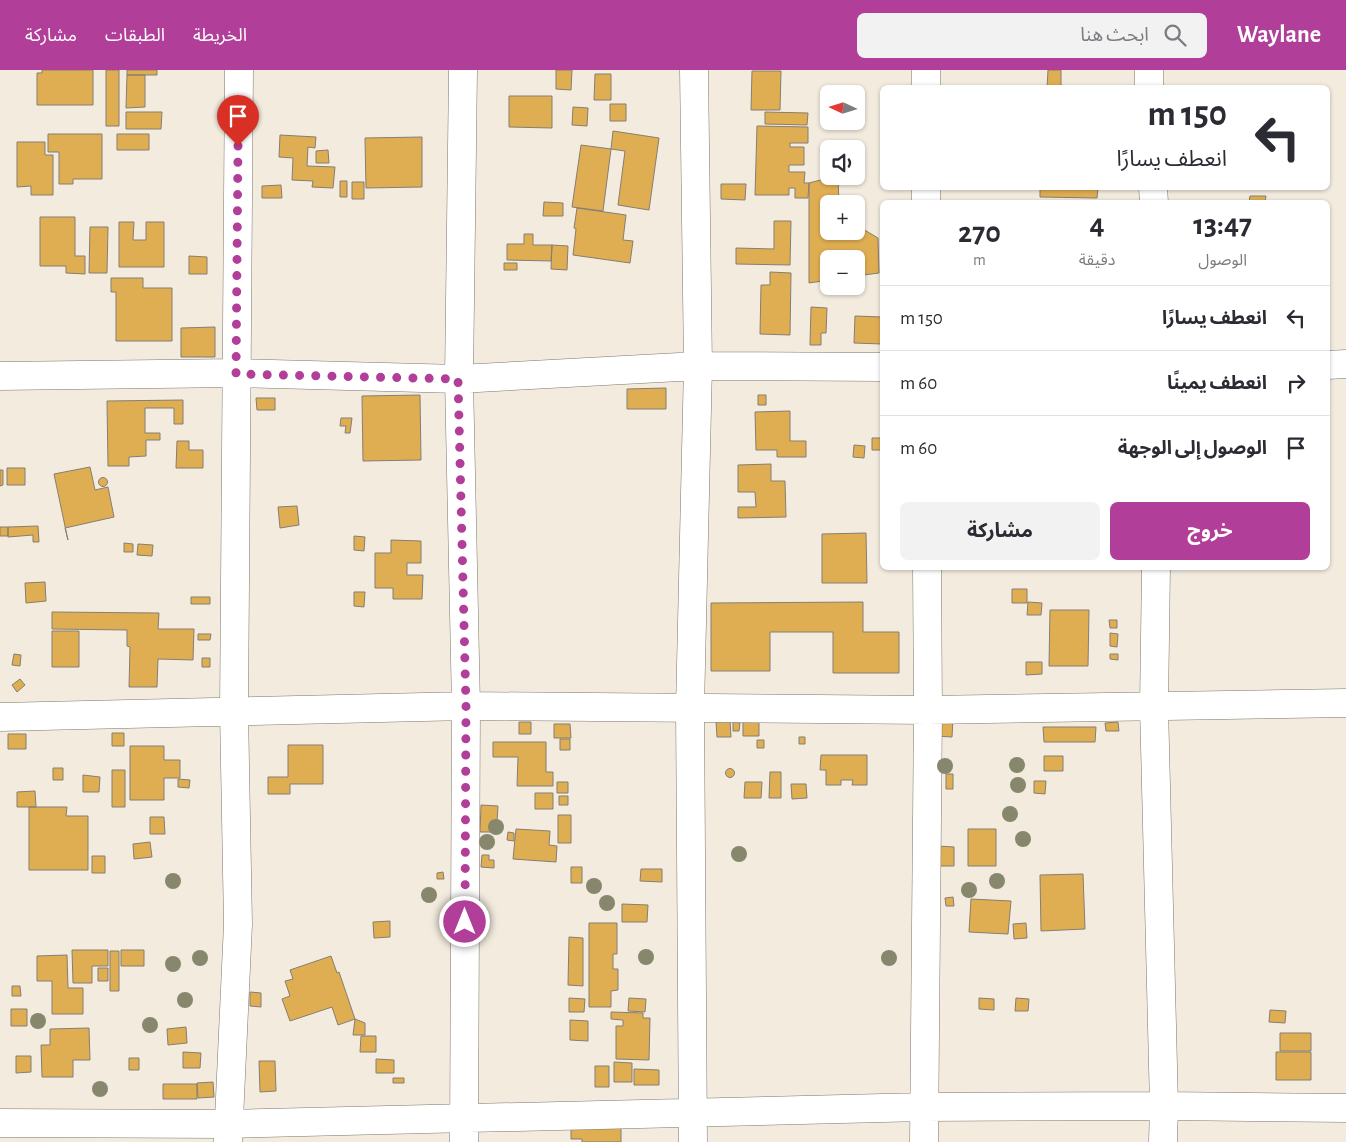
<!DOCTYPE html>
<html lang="ar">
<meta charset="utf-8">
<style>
:root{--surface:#fff;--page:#f2f2f3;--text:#2b2b33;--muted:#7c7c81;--line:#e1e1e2;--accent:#b13e98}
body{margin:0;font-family:"Alegreya Sans","Noto Sans Arabic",sans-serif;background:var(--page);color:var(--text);direction:rtl;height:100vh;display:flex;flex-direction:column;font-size:19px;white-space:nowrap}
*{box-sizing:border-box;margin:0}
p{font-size:16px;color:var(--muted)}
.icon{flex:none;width:28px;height:28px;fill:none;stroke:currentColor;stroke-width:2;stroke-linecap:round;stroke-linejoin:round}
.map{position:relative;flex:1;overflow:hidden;direction:ltr}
.details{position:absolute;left:880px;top:130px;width:450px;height:370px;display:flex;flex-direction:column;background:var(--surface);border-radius:8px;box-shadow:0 1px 4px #0004;direction:rtl}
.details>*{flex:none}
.hud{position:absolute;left:880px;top:15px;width:450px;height:105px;border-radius:8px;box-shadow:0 1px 4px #0004;direction:rtl;background:#fff;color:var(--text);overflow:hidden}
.needle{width:32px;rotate:274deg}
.buttons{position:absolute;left:820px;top:15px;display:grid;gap:10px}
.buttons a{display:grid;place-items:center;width:45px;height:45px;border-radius:8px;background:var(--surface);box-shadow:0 1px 4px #0004;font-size:25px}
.pin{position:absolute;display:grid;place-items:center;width:42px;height:42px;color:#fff;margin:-51px -21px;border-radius:50% 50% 50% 0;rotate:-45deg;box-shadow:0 0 5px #0007}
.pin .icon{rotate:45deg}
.me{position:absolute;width:55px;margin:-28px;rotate:0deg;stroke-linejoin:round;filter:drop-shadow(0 0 4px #0008)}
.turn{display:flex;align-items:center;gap:18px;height:105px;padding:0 20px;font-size:22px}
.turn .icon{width:65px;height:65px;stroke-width:2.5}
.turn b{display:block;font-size:35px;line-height:42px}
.eta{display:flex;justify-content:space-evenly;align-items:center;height:85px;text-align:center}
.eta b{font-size:30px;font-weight:700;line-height:35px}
.cta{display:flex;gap:10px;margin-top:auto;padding:10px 20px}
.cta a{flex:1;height:58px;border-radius:8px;background:var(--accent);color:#fff;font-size:20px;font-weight:700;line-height:58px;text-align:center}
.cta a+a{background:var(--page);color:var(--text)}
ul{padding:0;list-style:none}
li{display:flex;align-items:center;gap:15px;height:65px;padding:0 20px;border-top:1px solid var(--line)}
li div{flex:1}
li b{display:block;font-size:19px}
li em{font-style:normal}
header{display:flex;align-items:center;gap:30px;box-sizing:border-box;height:70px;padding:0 25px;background:var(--accent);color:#fff}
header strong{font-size:24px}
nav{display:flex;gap:28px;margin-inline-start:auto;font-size:18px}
.search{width:350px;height:45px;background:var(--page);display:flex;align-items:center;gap:12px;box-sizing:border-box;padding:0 18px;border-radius:8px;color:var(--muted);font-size:19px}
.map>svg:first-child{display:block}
.building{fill:#e0ae52;stroke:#857e72}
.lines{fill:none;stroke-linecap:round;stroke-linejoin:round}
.minor-casing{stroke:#7e776c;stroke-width:29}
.minor{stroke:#fff;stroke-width:28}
.tree{fill:#86876c}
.route{stroke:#b13e98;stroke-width:9;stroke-dasharray:0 16.2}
</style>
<header>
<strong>Waylane</strong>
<div class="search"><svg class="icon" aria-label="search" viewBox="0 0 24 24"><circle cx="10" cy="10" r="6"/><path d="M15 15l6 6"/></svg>ابحث هنا</div>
<nav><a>الخريطة</a><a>الطبقات</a><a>مشاركة</a></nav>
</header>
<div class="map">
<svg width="1346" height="1072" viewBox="0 0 1346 1072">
<rect width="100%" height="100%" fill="#f2ebde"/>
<path class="building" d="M42 0H93V35H37V3H42Z
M106 0H119V56H106Z
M127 0H157V5H127Z
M556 0H572L571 20 556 19Z
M1048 0H1061V18H1047Z
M752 1H781L780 40H751Z
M595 4H611V30H594Z
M127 5H145V37L126 38Z
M509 26H552V58L509 57Z
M610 34H626V51H610Z
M573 37 588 38 587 56 572 55Z
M126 42H162L161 59H126Z
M765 42 808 43 807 55 765 54Z
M757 56 808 57V73H790V77H804V95H789V102H805L804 113H809L808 128H795V118H789V125H755Z
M613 61 659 68 649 140 618 135 625 81 611 79Z
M48 64H102V109H73V114H59V82H48Z
M117 64H149V80H117Z
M280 65 316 67 315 78 308 77 307 96 335 97 333 118 312 117 313 111 292 110 293 88 279 87Z
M422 67V117L366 118 365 68Z
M17 72H45V85H53V125H31V116L17 117Z
M581 75 611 79 603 141 572 137Z
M328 80 329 93H316V81Z
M836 106H838L839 134H829V161H856V155L878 168 879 203 856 206V189H829V210L809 213V113Z
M340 111H347V127H340Z
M352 112H364V129H352Z
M721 114H746L745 130 721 129Z
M281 115 282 128H262V116Z
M1040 118H1098L1097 128 1040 127Z
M1250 126H1266L1265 132H1249Z
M544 132 563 133V146H543Z
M577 138 626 145 623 170 633 171 630 193 573 185 576 159 574 158Z
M40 147H75V186H85V204L66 203V196H40Z
M774 151H791L790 195 736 194V178L774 179Z
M119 152H134L133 170H146V152H164V197H119Z
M1328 156H1329L1328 190Z
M90 157H108L107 203H89Z
M524 164H533V175H552L551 191 507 190V174H524Z
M552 175 568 176 567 200 551 199Z
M189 186 207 187V204H189Z
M504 193H517V200H504Z
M770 202 791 203 790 265 760 264 761 215H770Z
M111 208H143V218H172V271H116V222H111Z
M811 237 827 238 826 263H821V275H810Z
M855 246 882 247V274L854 273Z
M215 257V287H181V258Z
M666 318V339H627V319Z
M420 325 421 390 363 391 362 326Z
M758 325H766V335H758Z
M256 328H275V340H257Z
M183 330V354H174V338H145V363H160V370H146V386L129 387V396H108L107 331Z
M790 341V371H806V387H777V380H756L755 342Z
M341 348H352L350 363H345L346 356H340Z
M872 368H882V380H872Z
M177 371H189V380H203V398H176Z
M854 375 865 376 864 388 853 387Z
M771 394V411H785L786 447 738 448V437H756L755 422H738V395Z
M90 397 95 420 108 417 114 447 65 458 68 470 66 461 54 404Z
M7 398H25V415H7Z
M0 400H3V415L0 416Z
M98.5 412a4.5 4.5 0 1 1 9 0a4.5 4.5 0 1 1-9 0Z
M297 436 299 455 280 458 278 437Z
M38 456 39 472H33V465L8 467V457Z
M0 457H8V466H0Z
M866 463 867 513H822V464Z
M354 466 365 467 364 481 354 480Z
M391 470 421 471V493H407V505H423L422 529H393V518H375V483H391Z
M124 473 133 474V482H124Z
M138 474 153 475 152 486 137 485Z
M45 512 46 531 26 533 25 513Z
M1012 519H1027V533H1012Z
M354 522H365L364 537 354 536Z
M191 527H210V534H191Z
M863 532V562H899V603H833V562H770V601H711V533Z
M1028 532 1042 533 1041 545H1027Z
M1050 540H1089L1088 596H1049Z
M52 542 159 543 158 559H194L193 590 158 589 157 617H129L130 577 127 576V560L52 559Z
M1109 550H1117V558H1110Z
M52 561H79V597H52Z
M1110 563 1118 564 1117 577 1110 576Z
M198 564H211L210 570H198Z
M14 584 21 585 20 596 12 595Z
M1110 584H1118V590L1110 589Z
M202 588H210V597H202Z
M1026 592H1042V604L1026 605Z
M20 609 25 615 17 622 12 615Z
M743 649 759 650V666H743Z
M936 649H953L952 667 935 666Z
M730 650 731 667H717L716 651Z
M519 652H531V664H519Z
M733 652 740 653 739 661H733Z
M1118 652 1119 661H1106L1105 653Z
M554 654H570L571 668H554Z
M1043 657H1096L1095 672H1044Z
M112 663H124V676H112Z
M8 664H26V679H8Z
M799 667H805V674H799Z
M560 669H570V680H560Z
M757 670H764V678H757Z
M493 672H546V702H553V716H517L518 687H493Z
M288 675H323V714H290V724H268V707H288Z
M130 676H164V690H180V708H164V730H130Z
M821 685H867V715H852L853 710H841V715H826V700H820Z
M1044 686H1063V701H1044Z
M53 698H63V710H53Z
M725.5 703a4.5 4.5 0 1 1 9 0a4.5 4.5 0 1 1-9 0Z
M112 700H125V737H112Z
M770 702H781V728H769Z
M946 704H953V719H946Z
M83 705 100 707 99 722H83Z
M178 709 190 710 189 718 178 717Z
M1034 711H1046L1045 724 1034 723Z
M557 712H568V723H557Z
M745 712H762L761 728H744Z
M791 714H806L807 728 792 729Z
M35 721 36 737H17V722Z
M535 723H553V739H535Z
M559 726H568V735H559Z
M481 735 498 736 497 752 491 751V762H480Z
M29 737H67L66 746H88V800H29Z
M558 745H571V773H558Z
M150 747H164L165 764H150Z
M516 759 550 761 549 775 557 776 556 792 513 789Z
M968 759H996V796H968Z
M508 762 514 763V771L507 770Z
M150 772 152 787 134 789 133 774Z
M938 776 954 777V796H938Z
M482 785H489V790H494V798L481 797Z
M92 786H105V803H92Z
M571 797H582V813H571Z
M641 799H662V812L640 811Z
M443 802 444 809H437V803Z
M1083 804 1085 859 1041 861 1040 805Z
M953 827 954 836H946L945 828Z
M971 829 1011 831 1008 864 969 862Z
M622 834 648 835 647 852H622Z
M390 851V867L374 868 373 852Z
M589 853H617V884H613V899H618V920L611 921V937H589Z
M1026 853 1027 868 1014 869 1013 854Z
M569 867 583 868V916L568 915Z
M72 880H108V896H92V913H73Z
M121 880H144V896H121Z
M110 881H119V921H110Z
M67 885 68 918H83V944H52V911H37V886Z
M331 886 337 903 339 902 355 949 338 955 332 937 290 951 282 929 290 926 285 911 293 909 290 900Z
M98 898H108V911H98Z
M12 916H20L21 926H12Z
M250 922 261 923V937L250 936Z
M569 928 585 929 584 942H569Z
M629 928 646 929 645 942 628 941Z
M979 928 994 929V940L979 939Z
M1016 928 1029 929 1028 941H1015Z
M11 939H27V956H11Z
M1270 940 1286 941 1285 953 1269 952Z
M611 942 643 943V948H650L649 990 616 989V956H623V950L611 949Z
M355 949 365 953V965H353Z
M570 950 588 951V971L570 970Z
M186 957 187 973 168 975 167 959Z
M89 958 90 990H73V1007H42L41 975H50V959Z
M1280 963H1311V981H1280Z
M361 966H376V982H360Z
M183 982 201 983 200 998H183Z
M1276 982H1311V1010H1276Z
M16 986H31V1002L16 1003Z
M129 988H139V1000H129Z
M376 989 394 990V1003H376Z
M259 991H275L276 1021 260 1022Z
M614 992 632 993V1012H614Z
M595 996H609V1017H595Z
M634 999 659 1000V1015H634Z
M393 1008H404V1013H393Z
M213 1012 214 1027 198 1028 197 1013Z
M163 1014H197V1029H163Z
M571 1056 621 1057V1072H582V1069H571Z"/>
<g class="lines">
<defs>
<path id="minor" d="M463 0 459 309 466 636 464 1072
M926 0V18
M1149 0V18
M926 118V132
M1153 118 1154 132
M1328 295 1346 294
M0 306 237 303 459 309 698 296 882 297
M1156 498 1154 636 1164 1036 1163 1072
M0 647 466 636 928 640 1346 633
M0 1053 228 1054 923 1037 1164 1036 1346 1038
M228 1071 238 854 234 641 239 0
M693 1072 690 638 698 296 694 0
M924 1072 928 640 927 498"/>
</defs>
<use href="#minor" class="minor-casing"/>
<use href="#minor" class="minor"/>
</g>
<g class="tree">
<circle cx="1017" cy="695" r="8"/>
<circle cx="945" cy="696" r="8"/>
<circle cx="1018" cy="715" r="8"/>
<circle cx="1010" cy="744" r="8"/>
<circle cx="496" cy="757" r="8"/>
<circle cx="1023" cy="769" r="8"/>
<circle cx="487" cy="772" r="8"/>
<circle cx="739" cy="784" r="8"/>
<circle cx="173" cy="811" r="8"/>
<circle cx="997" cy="811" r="8"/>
<circle cx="594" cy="816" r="8"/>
<circle cx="969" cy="820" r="8"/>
<circle cx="429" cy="825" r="8"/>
<circle cx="607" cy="833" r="8"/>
<circle cx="646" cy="887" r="8"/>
<circle cx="200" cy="888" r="8"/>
<circle cx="889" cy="888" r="8"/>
<circle cx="173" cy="894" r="8"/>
<circle cx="185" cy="930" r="8"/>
<circle cx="38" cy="951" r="8"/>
<circle cx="150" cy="955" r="8"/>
<circle cx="100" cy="1019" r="8"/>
</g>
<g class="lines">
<path class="route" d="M238 76 236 304 458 309 466 636 465 852"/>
</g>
</svg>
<div class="buttons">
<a><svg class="needle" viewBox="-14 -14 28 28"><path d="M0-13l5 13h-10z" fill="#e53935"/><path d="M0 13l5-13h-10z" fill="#7c7c81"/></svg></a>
<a><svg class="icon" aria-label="sound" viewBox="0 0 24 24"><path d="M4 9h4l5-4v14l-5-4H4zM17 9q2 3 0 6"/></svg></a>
<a>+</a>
<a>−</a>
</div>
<div class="pin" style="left:238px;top:76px;background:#d93025"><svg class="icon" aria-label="arrive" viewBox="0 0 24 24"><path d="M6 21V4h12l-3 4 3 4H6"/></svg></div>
<svg class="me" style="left:465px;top:852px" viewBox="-20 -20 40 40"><circle r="17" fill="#b13e98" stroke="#fff" stroke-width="3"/><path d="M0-11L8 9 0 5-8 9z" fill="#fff"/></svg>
<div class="hud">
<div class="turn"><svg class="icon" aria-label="left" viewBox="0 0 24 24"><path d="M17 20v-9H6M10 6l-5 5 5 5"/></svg><div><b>150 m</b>انعطف يسارًا</div></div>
</div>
<section class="details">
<div class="eta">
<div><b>13:47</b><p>الوصول</p></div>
<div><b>4</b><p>دقيقة</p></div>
<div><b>270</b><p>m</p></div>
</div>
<ul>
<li><svg class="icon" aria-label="left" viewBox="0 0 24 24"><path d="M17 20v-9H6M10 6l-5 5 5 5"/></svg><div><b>انعطف يسارًا</b></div><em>150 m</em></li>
<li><svg class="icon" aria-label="right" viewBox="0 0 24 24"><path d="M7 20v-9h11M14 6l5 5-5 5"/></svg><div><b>انعطف يمينًا</b></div><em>60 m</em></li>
<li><svg class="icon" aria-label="arrive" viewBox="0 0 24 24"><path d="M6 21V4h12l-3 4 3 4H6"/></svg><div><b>الوصول إلى الوجهة</b></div><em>60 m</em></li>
</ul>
<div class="cta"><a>خروج</a><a>مشاركة</a></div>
</section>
</div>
